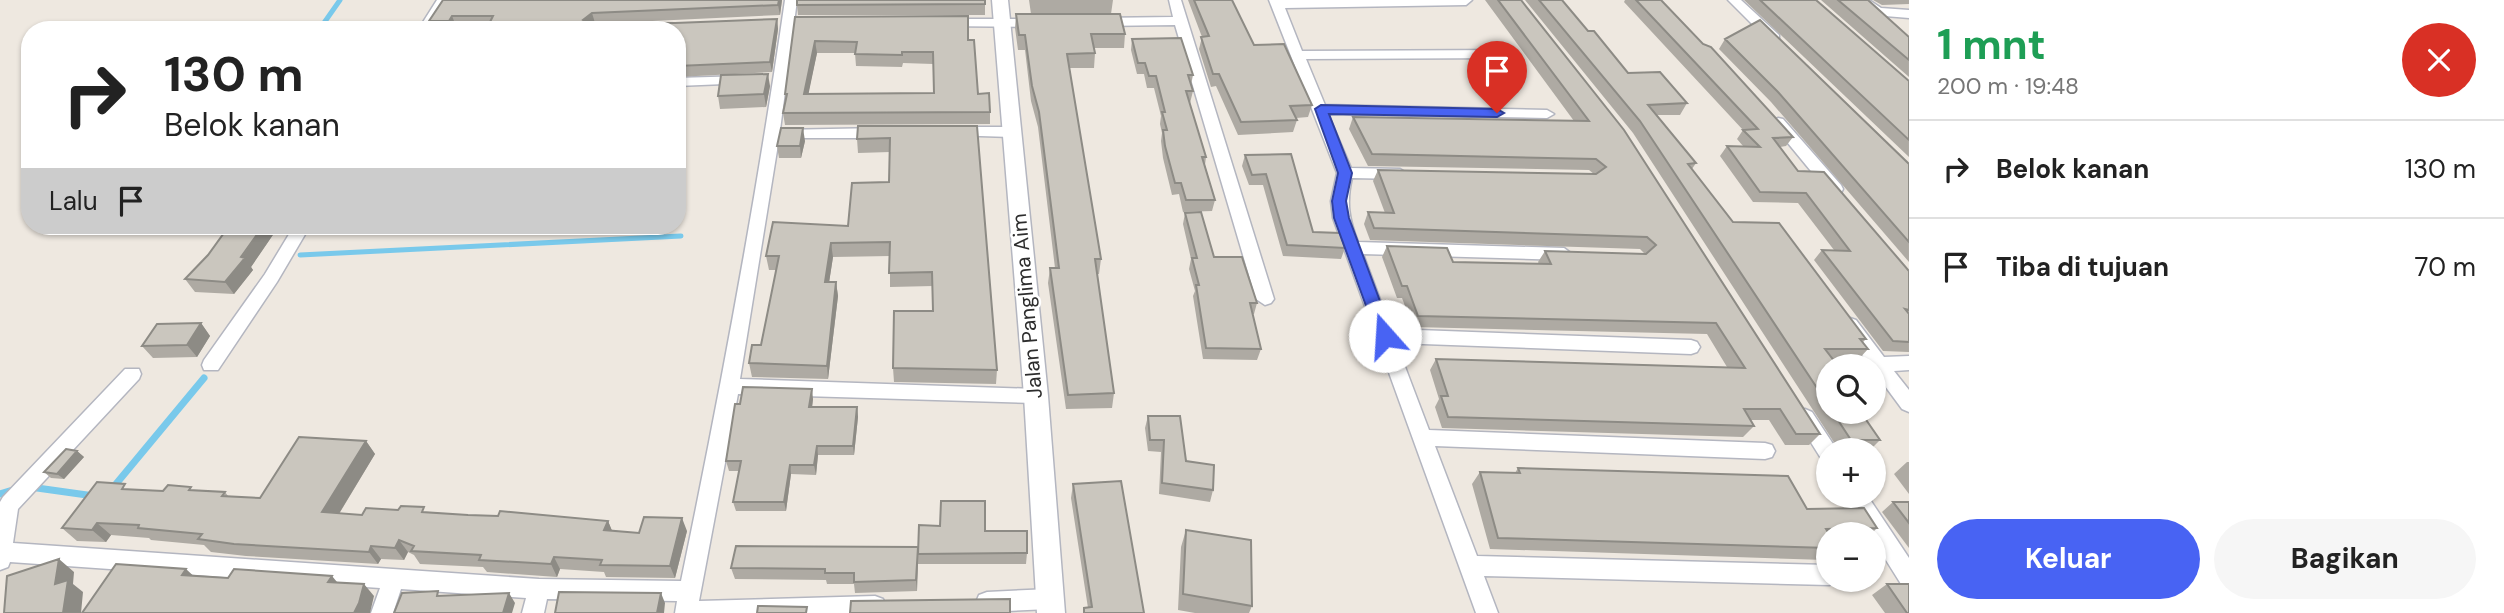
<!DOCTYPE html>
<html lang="id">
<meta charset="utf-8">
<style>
:root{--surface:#fff;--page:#f6f6f6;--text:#222;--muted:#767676;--line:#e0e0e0;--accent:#4863f3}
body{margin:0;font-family:"DM Sans",sans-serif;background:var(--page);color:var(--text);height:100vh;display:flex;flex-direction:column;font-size:26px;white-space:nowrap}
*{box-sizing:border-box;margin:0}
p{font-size:23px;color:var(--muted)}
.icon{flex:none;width:38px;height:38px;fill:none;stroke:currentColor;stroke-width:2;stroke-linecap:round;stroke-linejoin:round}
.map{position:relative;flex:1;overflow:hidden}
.details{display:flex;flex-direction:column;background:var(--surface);width:595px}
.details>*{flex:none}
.hud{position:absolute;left:21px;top:21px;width:665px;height:214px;border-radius:28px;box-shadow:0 2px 5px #0004;background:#fff;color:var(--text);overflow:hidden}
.fabs{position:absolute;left:1816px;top:354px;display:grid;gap:14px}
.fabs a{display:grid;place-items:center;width:70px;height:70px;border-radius:50%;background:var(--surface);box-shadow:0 2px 5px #0004;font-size:35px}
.pin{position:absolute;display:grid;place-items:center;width:60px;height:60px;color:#fff;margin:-72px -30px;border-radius:50% 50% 50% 0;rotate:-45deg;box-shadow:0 0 7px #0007}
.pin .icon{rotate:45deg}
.me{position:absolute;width:77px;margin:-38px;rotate:341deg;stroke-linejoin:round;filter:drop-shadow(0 0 5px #0008)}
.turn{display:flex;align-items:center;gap:24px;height:147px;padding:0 28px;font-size:32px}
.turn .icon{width:91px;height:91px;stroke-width:2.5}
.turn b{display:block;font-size:49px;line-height:60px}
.then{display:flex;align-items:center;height:66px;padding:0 28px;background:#0003;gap:14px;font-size:26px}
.round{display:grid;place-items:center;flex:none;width:74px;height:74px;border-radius:37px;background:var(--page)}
.head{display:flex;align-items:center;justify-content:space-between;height:119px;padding:0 28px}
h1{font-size:42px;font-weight:700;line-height:52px;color:#1e9e55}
.cta{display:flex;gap:14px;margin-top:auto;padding:14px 28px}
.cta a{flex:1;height:80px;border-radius:42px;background:var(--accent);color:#fff;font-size:28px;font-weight:700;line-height:80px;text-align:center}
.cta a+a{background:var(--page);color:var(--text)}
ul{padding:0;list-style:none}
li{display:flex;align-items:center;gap:21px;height:98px;padding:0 28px;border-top:2px solid var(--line)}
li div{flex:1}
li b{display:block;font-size:26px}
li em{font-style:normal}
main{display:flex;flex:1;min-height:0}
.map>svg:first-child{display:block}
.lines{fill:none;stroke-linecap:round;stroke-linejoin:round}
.stream-far1{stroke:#79c9eb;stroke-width:5}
.stream{stroke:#79c9eb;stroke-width:7}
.minor-casing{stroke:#b4b6c0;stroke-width:3}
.tertiary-casing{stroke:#b4b6c0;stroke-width:3}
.minor{fill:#fff;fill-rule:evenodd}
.tertiary{fill:#fff;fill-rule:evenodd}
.wall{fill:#aeaaa3;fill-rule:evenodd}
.shaded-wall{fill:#8d8b85}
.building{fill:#cac6be;stroke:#8d8b85;stroke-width:2;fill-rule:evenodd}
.route{fill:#4863f3;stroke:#2f409e;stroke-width:2}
.labels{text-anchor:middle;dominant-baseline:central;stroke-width:5;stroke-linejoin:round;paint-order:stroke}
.street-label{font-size:21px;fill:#2d2d2d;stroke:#fff}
</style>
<main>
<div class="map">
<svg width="1909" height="613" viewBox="0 0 1909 613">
<rect width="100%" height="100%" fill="#eee8e0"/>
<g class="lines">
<path class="stream-far1" d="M319 30 340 0
M300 255 681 236"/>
<path class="stream" d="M30 487 87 495
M111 490 204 378
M0 494 16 489"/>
<defs>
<path id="minor" d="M437 0H449L431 30H418Z
M785 0H797L780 130 880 128 887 133 880 138H779L740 379 1036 389 1043 391 1045 396 1043 401 1036 403 738 394 699 601 875 596 883 599 886 606 883 613H675L677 601 547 599 544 613H522L526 598 401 589 393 613H371L380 588 10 562 8 567 0 570V502L3 497 125 369H139L141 374 139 379 18 509 13 543 539 579 681 581C721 388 757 195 785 0Z
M1169 0H1181L1274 299 1271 303 1265 305 1256 299 1175 25 1099 26 1092 22 1099 18 1173 17Z
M1269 0H1472L1466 5 1285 8 1302 51 1508 50 1515 54 1508 58 1306 59 1325 105 1547 110 1554 114 1547 118 1328 114 1351 168 1400 169 1408 174 1400 179 1352 178C1346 203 1349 219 1358 242L1564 248 1572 254 1564 260 1363 254 1391 329 1691 340 1697 342 1700 347 1697 352 1691 354 1396 343 1429 430 1765 443 1772 445 1775 451 1772 457 1765 459 1435 446 1477 556 1829 565V579H1838L1837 582 1829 585 1484 576 1498 613H1476L1333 218 1331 201 1337 173Z
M1728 0H1741L1779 35V41H1769Z
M1854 0H1869L1881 8 1909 10V18L1873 15Z
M945 19H1040L1047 23 1040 27 940 26V20Z
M744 76 749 77V83L677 86V78Z
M1778 118 1783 119 1841 185 1843 189 1841 193H1829L1773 125 1771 122Z
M954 127H1011L1018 132 1011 137 949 135 947 132Z
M294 226H310L277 282 218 370H204L202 365 204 360 265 274Z
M1850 318 1856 320 1884 357 1909 356V370L1894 371 1909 390V412L1902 409 1874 371V366H1870L1844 330 1841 325 1844 320Z
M1805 409 1812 412 1837 450H1829V462L1822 460 1795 417 1798 412Z
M1846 495H1867L1909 558V587L1901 584 1874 541V534H1869Z
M1050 589 1058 592 1061 599 1058 606 1050 609 987 612 979 609 976 602 979 595 987 592Z"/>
<path id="tertiary" d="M992 0H1008L1048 396 1065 613H1037L1024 396Z"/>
</defs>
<use href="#minor" class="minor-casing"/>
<use href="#tertiary" class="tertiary-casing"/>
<use href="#minor" class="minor"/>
<use href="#tertiary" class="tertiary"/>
</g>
<path class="wall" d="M443 0H782L780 15 610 23H675L777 19 778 29 772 72 677 77V30L488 26H456L454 30H433L429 21Z
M985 0V15H798L797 5Z
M1029 0H1113L1111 14 1125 34 1124 48H1094L1095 53 1094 68H1069L1101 259 1099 274H1097L1114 393 1112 408 1066 409 1048 283 1050 268H1055L1038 127 1031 101 1025 50H1018L1015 28 1016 14H1031Z
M1188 0H1232L1254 45 1312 105 1308 117 1296 118 1297 120 1293 132 1238 135 1216 86 1211 87 1199 49 1202 37Z
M1485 0H1521L1820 434 1809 445H1785L1769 420H1750L1754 426 1743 437 1442 428 1435 407 1439 399 1430 370 1436 359 1727 367 1707 334 1413 327 1402 298H1397L1382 257 1387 246 1453 262 1539 264 1538 262 1545 251 1645 254 1640 249 1370 240 1364 224 1368 212 1385 213 1373 181 1378 170 1594 174 1589 170 1368 166 1349 129 1353 117 1574 121Z
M1525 0H1562L1588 31 1628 73 1687 103 1680 115H1657L1696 163 1692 169 1733 222 1866 339 1863 342 1868 349 1857 361H1834L1829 366V411H1860L1880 440 1870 450H1839L1633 133Z
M1625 0H1661L1793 137 1786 146 1780 147 1798 171 1909 271V352L1883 351 1814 260 1822 250H1834L1798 203 1753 202 1720 156 1727 146H1743L1737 139 1743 130 1624 2Z
M1744 0H1816L1909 81V157Z
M1821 0H1868L1909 37V77Z
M1873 0H1909V4L1882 5Z
M795 17 968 40 978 94 990 112V124L785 125 783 113 786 101 785 94ZM817 53H855L856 66 902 67 903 63 933 64 934 93 808 94Z
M1132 39 1193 75 1191 85 1193 91 1190 103H1189L1206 157 1205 165 1215 200 1212 211 1183 212 1179 194 1172 195 1163 158 1161 141 1162 133 1160 124 1161 116 1154 88H1147L1144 74H1137L1131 50Z
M1725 39 1909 164V262L1771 102 1719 49Z
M770 86 766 107 720 109 718 96Z
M977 126 997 370 996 384 894 382 893 368 933 311V286L890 287V256L833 257 829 282H836L838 296 828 379 752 377 749 363 761 345 776 270H769L766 256 848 226 889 182 890 152 858 153 857 139Z
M805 141 801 158H779L777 146Z
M1291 154 1313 232 1345 248 1341 259 1283 256 1263 185H1249L1242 166 1245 155Z
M1185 213 1214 257 1257 303 1254 314H1253L1261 349 1257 360 1203 359 1193 296 1195 291 1189 269 1191 259 1183 224Z
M229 226H279L251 267 253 270 234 294 195 292 185 279 208 255Z
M201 323 210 336 197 357 153 358 142 346Z
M813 399 812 407H857L858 417 854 455H818L816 475 791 474 786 511H736L733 502 739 471H729L726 461Z
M1148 416 1213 490 1210 502 1159 494 1161 452 1148 451 1145 428Z
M366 441 375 454 339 514 362 515 427 512 468 515 608 521 612 531 639 533 687 531 675 578 606 577 604 572 560 569 557 577 487 572 483 567 420 564 414 555 408 552 404 560 381 559 378 564 246 556 211 552 204 545 151 540 149 538 111 535 106 542 77 541 62 528 131 489 163 491 194 490 225 492 228 496 260 498Z
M77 451 84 457 64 479 51 478 44 472Z
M1907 462H1909V494L1894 474Z
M1518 468 1807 509 1877 528 1871 534H1829V556L1825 560 1490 549 1472 484 1480 472 1515 473Z
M1073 484 1144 613H1083L1084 608H1088L1071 498Z
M1893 502H1909V548L1882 512Z
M1186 530 1252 606 1249 613H1195L1178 610 1181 547Z
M985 531 1027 553 1026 564H918V554Z
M918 547 917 591 855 593 854 584H827L826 580 735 579 731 568Z
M1887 584 1909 613H1885L1872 595Z"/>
<path class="shaded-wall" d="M779 0H782L780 15 778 5Z
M592 13 595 23 586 30 583 20Z
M452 16 456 26 454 30 449 21Z
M777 19 778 29 772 72 770 62Z
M815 41 817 53 806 106 804 94Z
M768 74 770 86 766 107 764 94Z
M803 128 805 141 801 158 800 146Z
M263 226H279L251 267 253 270 234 294 225 282Z
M831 243 833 257 827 296 825 282Z
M836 282 838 296 828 379 827 366Z
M201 323 210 336 197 357 187 345Z
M812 389 813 399 811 416 809 407Z
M857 407 858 417 854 455 853 446Z
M366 441 375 454 332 525 322 512Z
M817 446 818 455 816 475 814 465Z
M77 451 84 457 64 479 57 474Z
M790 465 791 474 786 511 784 502Z
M682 518 687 531 675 578 670 566Z
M608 521 613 533 604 530Z
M97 523 111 535 106 542 92 530Z
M399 540 408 552 404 560 395 548Z
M371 546 381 559 378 564 369 552Z
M918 547V558L917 591 916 580Z
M554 557 560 569 557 577 551 564Z
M59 559 74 572 73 584 83 592 81 613H63L55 584Z
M186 569 199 581 182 575Z
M332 576 342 588 328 582Z
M364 584 374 596 370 613H354Z
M509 593 515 603 512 613H503Z
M661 593 665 603 664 613H657Z"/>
<path class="building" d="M443 0H779L778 5 592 13 583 20 586 22 675 23 777 19 770 62 677 66V30H486L493 16H452L449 21H429Z
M797 0H985V4L797 5Z
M1194 0H1232L1254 45 1284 44 1312 105 1290 106 1297 120 1241 122 1219 74H1213L1201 37 1209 36Z
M1498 0H1521L1624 130 1820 434H1796L1780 409H1744L1754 426 1448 417 1441 396H1448L1436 359 1745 368 1716 323 1418 316 1407 286H1402L1387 246 1447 248 1453 262 1551 264 1545 251 1646 254 1656 245 1647 237 1374 228 1368 212 1394 213 1378 170 1596 174 1606 167 1596 159 1372 154 1353 117 1589 121Z
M1539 0H1562L1588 31H1594L1628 73 1660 72 1687 103 1648 105 1696 163 1688 164 1733 222 1779 223 1866 339H1860L1868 349H1825L1838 366H1829V406L1640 121Z
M1636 0H1661L1703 44 1711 47 1793 137 1773 138 1798 171 1824 172 1909 271V310L1905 309 1909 314V342L1893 341 1822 250 1850 251 1806 193 1760 192 1727 146 1760 147 1743 130 1758 129Z
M1760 0H1816L1909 81V140Z
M1838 0H1868L1909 37V60Z
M1016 14H1120L1125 34H1091L1095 53 1067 54 1101 259H1095L1114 393 1068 395 1050 268H1059L1039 112 1032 86 1025 35H1019Z
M968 16V40H974L978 94 989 93 990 112 783 113 787 94H785L795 17ZM815 41 857 42 855 54 902 55V52H933L934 93 804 94Z
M1760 20 1909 164V242L1778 92 1725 39Z
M1181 38 1193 75H1188L1193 91H1186L1206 157H1202L1215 200H1186L1181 183H1175L1165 146 1163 130H1167L1162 112H1165L1156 76H1149L1145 63H1138L1132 39Z
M768 74 764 94 718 96 721 75Z
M858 126H977L997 370 893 368 894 311H933L932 272 889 273 890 242 831 243 825 282H836L827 366 749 363 752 345H761L779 256H766L773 222 848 226 852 183 889 182 890 138 857 139Z
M781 128H803L800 146H777Z
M1291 154 1313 232 1340 233 1345 248 1287 245 1266 174 1252 175 1245 155Z
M1201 212 1214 257H1242L1257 303H1250L1261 349 1206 348 1196 285H1199L1192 258H1197L1185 213Z
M229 226H263L241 257 245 258 225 282 185 279 208 255Z
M201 323 187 345 142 346 157 324Z
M743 387 812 389 809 407H857L853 446H817L814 465H790L784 502H733L741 461H726L735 404H740Z
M1832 411H1860L1880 440H1851Z
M1148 416H1180L1186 461 1214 465 1213 490 1162 483 1164 440H1150Z
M299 437 366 441 322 512 362 515 366 508 398 510 401 506 424 507 422 512 468 515 498 516 500 511 608 521 604 530 639 533 644 517 682 518 670 566 600 565 602 560 554 557 551 564 479 560 481 555 411 551 414 546 399 540 395 548 371 546 369 552 234 544 198 539 202 534 138 528 139 525 97 523 92 530 62 528 97 482 125 484 122 489 163 491 168 485 191 487 189 490 225 492 222 496 260 498Z
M66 449 77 451 57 474 44 472Z
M1518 468 1788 476 1807 509 1864 508 1877 528 1826 529 1829 534V548L1498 538 1480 472 1520 473Z
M1121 481 1144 613H1084V608L1092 607 1073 484Z
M941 501H985V531H1027V553L918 554 919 525 940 526Z
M1893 502H1909V523Z
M1186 530 1251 540 1252 606 1183 594Z
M736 546 918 547 916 580 854 582V573H825V569L731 568Z
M59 559 55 584 68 580 63 613H4L7 576Z
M116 564 186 569 182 575 228 578 234 569 332 576 328 582 364 584 359 603 354 613H82Z
M1887 584H1909V613H1907Z
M438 591 437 596 509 593 503 613H394L402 593Z
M559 592 661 593 657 613H555Z
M1010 599V613H850L851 601Z
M758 606 807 607 806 613H757Z"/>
<path class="route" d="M1321 105 1497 109 1504 113 1497 117 1329 114 1352 173 1346 201 1349 218 1393 336 1385 342 1377 336 1334 218 1332 201 1338 173 1315 109Z"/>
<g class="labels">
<g class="street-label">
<text transform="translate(1027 306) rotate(-95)">Jalan Panglima Aim</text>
</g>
</g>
</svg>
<div class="fabs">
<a><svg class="icon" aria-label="search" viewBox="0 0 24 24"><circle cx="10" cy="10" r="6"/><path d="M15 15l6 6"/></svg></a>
<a>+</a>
<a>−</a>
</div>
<div class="pin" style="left:1497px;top:113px;background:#d93025"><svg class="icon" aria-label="arrive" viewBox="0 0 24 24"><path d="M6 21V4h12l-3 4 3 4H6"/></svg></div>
<svg class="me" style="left:1385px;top:336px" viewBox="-20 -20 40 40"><circle r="19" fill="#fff"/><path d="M0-13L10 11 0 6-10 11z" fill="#4863f3"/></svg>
<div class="hud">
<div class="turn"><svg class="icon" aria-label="right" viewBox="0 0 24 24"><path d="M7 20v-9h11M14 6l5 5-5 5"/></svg><div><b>130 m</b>Belok kanan</div></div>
<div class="then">Lalu<svg class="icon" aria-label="arrive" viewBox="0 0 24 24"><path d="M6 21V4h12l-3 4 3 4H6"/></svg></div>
</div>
</div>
<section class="details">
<div class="head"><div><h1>1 mnt</h1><p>200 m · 19:48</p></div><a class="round" style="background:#d93025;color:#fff"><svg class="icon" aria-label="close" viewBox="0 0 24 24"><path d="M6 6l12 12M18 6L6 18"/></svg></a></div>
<ul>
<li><svg class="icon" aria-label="right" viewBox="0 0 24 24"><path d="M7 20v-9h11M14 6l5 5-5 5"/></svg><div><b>Belok kanan</b></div><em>130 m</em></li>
<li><svg class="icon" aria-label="arrive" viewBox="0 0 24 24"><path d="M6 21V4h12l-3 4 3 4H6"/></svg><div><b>Tiba di tujuan</b></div><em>70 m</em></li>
</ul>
<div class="cta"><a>Keluar</a><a>Bagikan</a></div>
</section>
</main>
